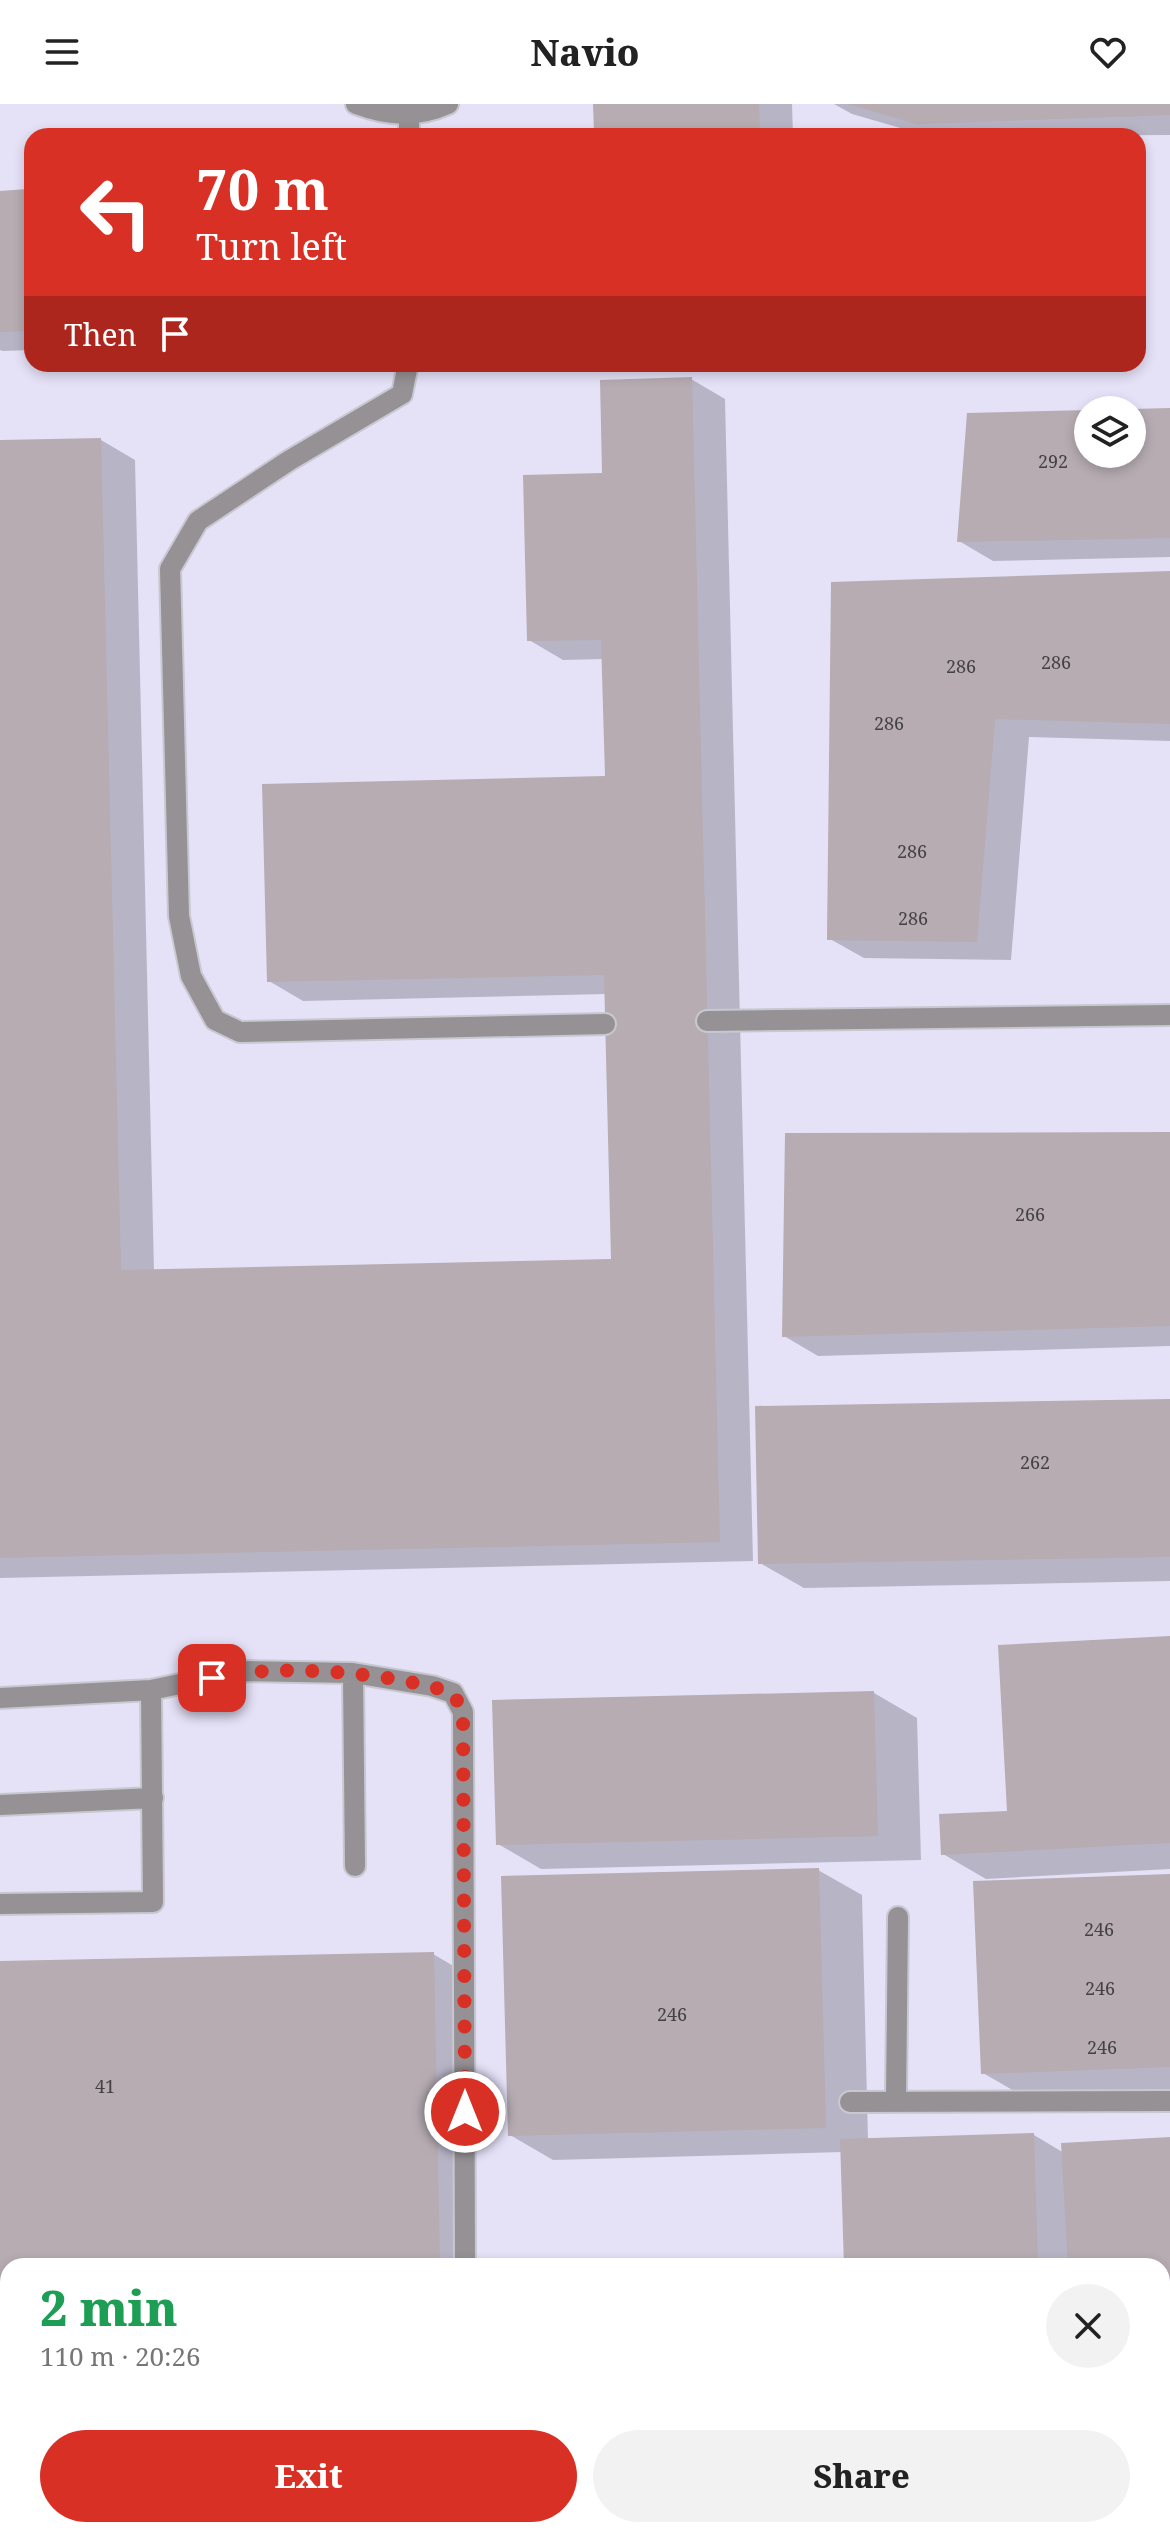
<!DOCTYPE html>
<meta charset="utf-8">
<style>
:root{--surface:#fff;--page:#f2f2f2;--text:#222;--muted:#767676;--accent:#d93025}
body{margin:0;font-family:"Noto Serif",serif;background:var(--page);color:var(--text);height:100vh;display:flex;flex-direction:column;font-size:30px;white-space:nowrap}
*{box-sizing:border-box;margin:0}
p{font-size:26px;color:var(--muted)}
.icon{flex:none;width:44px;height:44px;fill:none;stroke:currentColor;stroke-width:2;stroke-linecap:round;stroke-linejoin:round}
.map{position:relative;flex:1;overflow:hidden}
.panel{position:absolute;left:0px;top:2154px;width:1170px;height:280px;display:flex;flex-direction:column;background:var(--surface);border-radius:24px 24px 0 0;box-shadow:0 4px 12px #0003}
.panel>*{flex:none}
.top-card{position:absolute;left:24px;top:24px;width:1122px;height:244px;border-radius:24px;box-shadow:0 4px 12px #0003;background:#d93025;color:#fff;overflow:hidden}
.tools{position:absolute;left:1074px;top:292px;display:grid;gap:16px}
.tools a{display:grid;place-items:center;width:72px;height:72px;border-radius:50%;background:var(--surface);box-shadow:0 4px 12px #0003;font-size:40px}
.pin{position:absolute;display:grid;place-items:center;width:68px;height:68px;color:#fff;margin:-34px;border-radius:16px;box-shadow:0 4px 12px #0006}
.me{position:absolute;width:88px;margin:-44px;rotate:0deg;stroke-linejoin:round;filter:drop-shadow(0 0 6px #0008)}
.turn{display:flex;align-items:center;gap:28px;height:168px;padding:0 40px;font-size:36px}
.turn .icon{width:104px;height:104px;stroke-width:2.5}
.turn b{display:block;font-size:56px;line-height:68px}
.then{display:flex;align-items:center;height:76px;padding:0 40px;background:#0003;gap:16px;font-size:30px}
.round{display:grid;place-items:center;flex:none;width:84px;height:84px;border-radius:42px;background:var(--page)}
.headline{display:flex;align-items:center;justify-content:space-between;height:136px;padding:0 40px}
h1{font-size:48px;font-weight:800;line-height:60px;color:#1e9e55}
.action{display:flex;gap:16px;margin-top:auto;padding:16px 40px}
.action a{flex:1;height:92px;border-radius:48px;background:var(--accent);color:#fff;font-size:32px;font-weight:800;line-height:92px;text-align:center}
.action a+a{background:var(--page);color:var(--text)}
header{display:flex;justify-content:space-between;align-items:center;height:104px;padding:0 40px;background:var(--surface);font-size:36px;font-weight:800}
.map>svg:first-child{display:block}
.industrial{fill:#e5e2f8;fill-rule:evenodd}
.shadow{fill:#0003}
.building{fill:#b6acb2}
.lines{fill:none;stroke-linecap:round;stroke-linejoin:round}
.service-casing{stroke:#c8c8d1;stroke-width:24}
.minor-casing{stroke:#c8c8d1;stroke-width:24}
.service{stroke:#959194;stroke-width:20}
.minor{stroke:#959194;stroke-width:20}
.route{stroke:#d93025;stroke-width:14;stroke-dasharray:0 25.2}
.labels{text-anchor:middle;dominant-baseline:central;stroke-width:8;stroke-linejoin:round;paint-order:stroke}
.number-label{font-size:18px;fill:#434145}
</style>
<header><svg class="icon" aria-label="menu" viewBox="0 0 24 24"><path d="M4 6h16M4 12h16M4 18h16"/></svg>Navio<svg class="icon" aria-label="heart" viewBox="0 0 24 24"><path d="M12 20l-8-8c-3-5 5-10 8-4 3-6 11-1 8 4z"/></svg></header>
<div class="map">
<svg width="1170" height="2434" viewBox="0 0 1170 2434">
<rect width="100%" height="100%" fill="#eeedf8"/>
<path class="industrial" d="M0 0H1170V2434H0ZM32 32H1138V260H32ZM1088 306H1132V350H1088ZM8 2162H1162V2426H8Z"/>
<path class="shadow" d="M595 0H792L793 32H602L596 29Z
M834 0H1170V31L928 32 852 10Z
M32 66V246L3 247 0 246V89L29 87Z
M227 260H357V266L235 265Z
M691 275 725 295 753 1457 0 1474V338L101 336 135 356 154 1167 613 1157 606 890 303 897 269 877 607 674 603 555 563 556 529 536 604 371Z
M1170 306V453L993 457 959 437 1088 308V350H1132V307Z
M1170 469V637L1029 633 1011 856 864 854 830 835 833 480Z
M1170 1030V1242L818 1252 784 1232Z
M1170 1297V1477L804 1484 760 1459Z
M1170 1534V1765L986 1775 943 1750 1009 1709Z
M874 1589 917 1614 921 1756 541 1765 498 1740Z
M818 1766 862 1791 868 2036 1034 2031 1064 2049 1170 2035V2198H1162V2162H846L843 2048 553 2056 510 2031Z
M1170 1772V1989L1026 1994 983 1969Z
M433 1850 467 1870 473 2162H8V2328H0V1859Z
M1162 2321H1170V2434H912L898 2426H1162Z
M672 2426H838V2434H672Z"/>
<path class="building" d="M593 0H759L760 32H680V27L594 30Z
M848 0H1170V11L916 20Z
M30 64 32 227 0 228V87L27 85Z
M692 273 720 1438 0 1454V336L101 334 121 1166 611 1155 604 871 267 878 262 680 605 672 601 536 527 537 523 371 602 369 600 276Z
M1170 304V434L957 438 967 309 1088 306V350H1132V305Z
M1170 467V620L995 615 977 838 827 836 831 478Z
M1170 1028V1222L782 1233 785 1029Z
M1170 1295V1453L758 1460 755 1302Z
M1170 1532V1739L941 1751 939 1710 1007 1707 998 1541Z
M874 1587 878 1732 496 1741 492 1596Z
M819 1764 826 2024 508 2032 501 1772Z
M1170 1770V1963L981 1970 973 1777Z
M434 1848 440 2162H8V2309H0V1857Z
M1034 2029 1038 2162H844L840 2035Z
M1170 2033V2171L1162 2172V2162H1068L1061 2039Z
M1162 2319H1170V2418H1162Z
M670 2426H805V2434H670Z"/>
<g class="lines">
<defs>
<path id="service" d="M409 11V32
M408 260 402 290 290 356 198 417 170 465 179 812 191 872 215 916 240 928 605 920
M707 917 1170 911
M353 1569 355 1762
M0 1594 151 1586 242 1567 353 1569 432 1582 453 1589 463 1608 465 2162
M0 1701 153 1694
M0 1800 153 1798 151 1586
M896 1997 898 1813
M850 1998 1170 1997
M0 2330H8
M269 2426V2434"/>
<path id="minor" d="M356 0C388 12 417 14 448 0"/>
</defs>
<use href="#service" class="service-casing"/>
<use href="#minor" class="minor-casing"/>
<use href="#service" class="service"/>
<use href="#minor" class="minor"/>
</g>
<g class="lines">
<path class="route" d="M212 1574C278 1559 388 1568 453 1589L463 1608 465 2008"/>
</g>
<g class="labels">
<g class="number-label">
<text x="1053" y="357">292</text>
<text x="1056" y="558">286</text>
<text x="961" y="562">286</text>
<text x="889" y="619">286</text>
<text x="912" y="747">286</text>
<text x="913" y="814">286</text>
<text x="1030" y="1110">266</text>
<text x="1035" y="1358">262</text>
<text x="1099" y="1825">246</text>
<text x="1100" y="1884">246</text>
<text x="672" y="1910">246</text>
<text x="1102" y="1943">246</text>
<text x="105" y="1982">41</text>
</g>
</g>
</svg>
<div class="tools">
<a><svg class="icon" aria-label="layers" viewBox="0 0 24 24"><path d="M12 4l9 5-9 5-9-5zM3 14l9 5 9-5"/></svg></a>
</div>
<div class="pin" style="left:212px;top:1574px;background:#d93025"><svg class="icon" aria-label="arrive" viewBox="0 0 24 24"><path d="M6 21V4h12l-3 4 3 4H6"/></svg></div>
<svg class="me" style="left:465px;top:2008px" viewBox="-20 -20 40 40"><circle r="17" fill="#d93025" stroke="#fff" stroke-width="3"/><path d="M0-11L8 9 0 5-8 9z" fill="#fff"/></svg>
<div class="top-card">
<div class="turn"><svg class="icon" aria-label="left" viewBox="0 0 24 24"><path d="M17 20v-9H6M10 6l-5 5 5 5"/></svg><div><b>70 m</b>Turn left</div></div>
<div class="then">Then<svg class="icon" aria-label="arrive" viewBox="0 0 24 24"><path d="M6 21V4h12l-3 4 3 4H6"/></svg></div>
</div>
<section class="panel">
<div class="headline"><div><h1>2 min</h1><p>110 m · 20:26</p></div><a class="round"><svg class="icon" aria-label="close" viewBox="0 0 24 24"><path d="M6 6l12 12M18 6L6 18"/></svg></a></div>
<div class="action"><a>Exit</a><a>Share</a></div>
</section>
</div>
